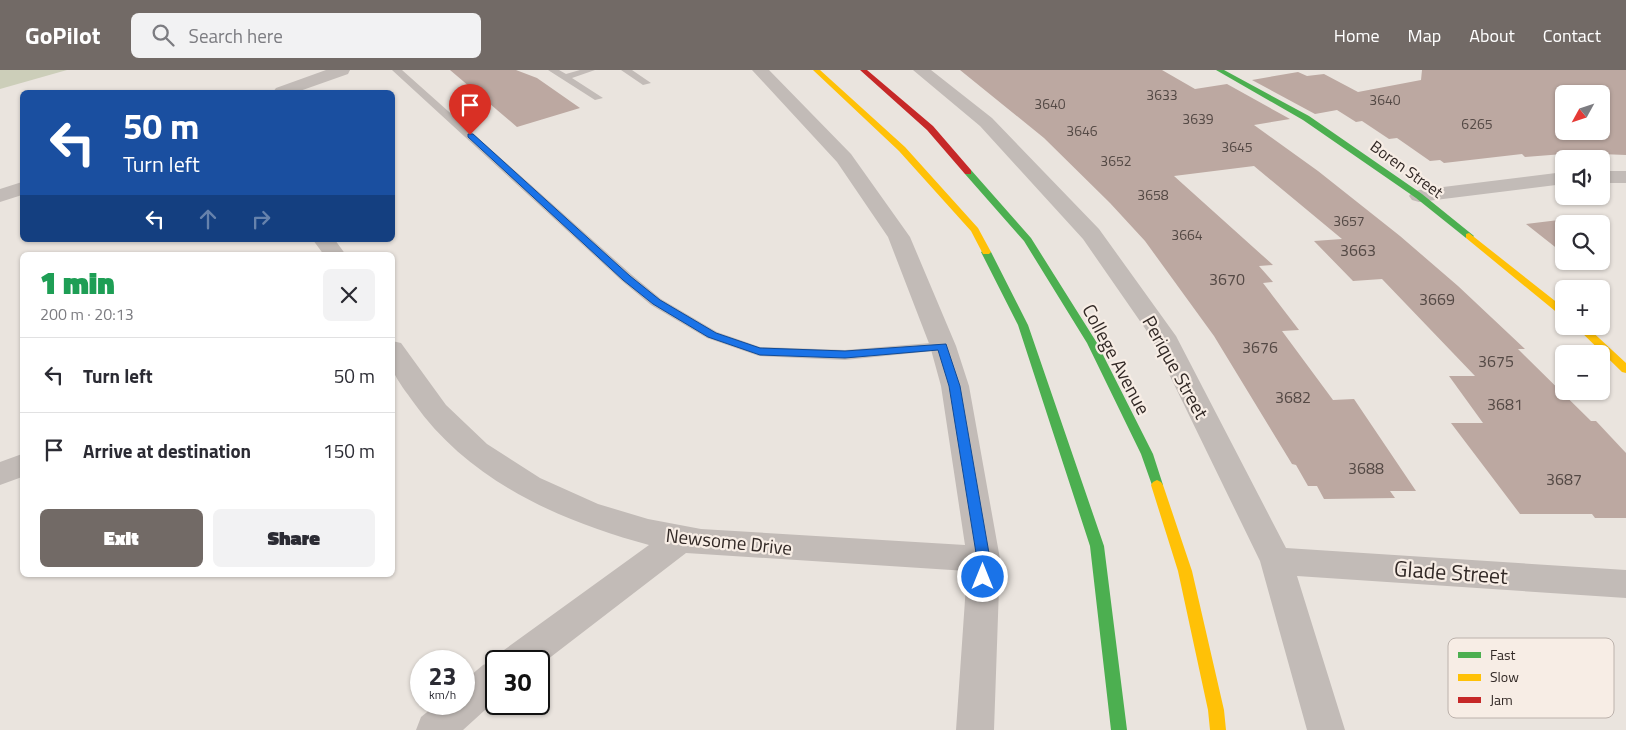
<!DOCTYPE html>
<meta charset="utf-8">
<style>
:root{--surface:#fff;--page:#f2f2f3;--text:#2b2b33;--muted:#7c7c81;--line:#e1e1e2;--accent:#726a66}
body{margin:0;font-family:"Titillium Web",sans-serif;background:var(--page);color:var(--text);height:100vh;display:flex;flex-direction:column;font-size:19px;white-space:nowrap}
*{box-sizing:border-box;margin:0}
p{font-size:16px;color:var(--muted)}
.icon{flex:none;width:28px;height:28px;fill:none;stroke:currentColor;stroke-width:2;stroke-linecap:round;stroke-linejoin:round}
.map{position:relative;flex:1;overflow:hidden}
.drawer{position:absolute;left:20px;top:182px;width:375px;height:325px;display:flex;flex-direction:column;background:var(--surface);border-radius:8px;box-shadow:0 1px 4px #0004}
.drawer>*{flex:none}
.banner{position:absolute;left:20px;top:20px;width:375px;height:152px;border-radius:8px;box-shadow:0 1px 4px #0004;background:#1a4fa0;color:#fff;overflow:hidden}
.needle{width:32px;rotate:230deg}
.buttons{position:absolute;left:1555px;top:15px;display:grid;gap:10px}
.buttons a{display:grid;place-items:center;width:55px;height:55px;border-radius:8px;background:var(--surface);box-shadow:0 1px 4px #0004;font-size:25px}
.speed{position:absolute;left:410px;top:580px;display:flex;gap:10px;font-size:25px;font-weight:700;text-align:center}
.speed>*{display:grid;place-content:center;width:65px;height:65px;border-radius:50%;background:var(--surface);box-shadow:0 1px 4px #0004;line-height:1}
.speed small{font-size:12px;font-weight:400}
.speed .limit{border:2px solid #111;border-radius:8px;background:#fff;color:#111}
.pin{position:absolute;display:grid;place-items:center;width:42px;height:42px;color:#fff;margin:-51px -21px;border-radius:50% 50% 50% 0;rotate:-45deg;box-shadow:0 0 5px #0007}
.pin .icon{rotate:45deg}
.me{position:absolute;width:55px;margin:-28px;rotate:0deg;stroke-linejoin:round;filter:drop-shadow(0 0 4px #0008)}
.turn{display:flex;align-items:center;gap:18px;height:105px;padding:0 20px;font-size:22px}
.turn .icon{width:65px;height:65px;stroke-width:2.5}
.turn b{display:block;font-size:35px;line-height:42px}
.lanes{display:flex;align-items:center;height:48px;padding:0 20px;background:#0003;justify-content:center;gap:25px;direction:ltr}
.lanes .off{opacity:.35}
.round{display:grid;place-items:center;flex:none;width:52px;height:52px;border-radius:8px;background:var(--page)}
.overview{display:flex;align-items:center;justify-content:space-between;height:85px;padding:0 20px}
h1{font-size:30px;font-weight:800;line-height:38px;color:#1e9e55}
.button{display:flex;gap:10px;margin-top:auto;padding:10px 20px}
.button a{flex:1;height:58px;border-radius:8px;background:var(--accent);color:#fff;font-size:20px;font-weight:800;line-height:58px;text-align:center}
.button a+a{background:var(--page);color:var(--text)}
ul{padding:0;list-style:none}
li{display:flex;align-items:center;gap:15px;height:75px;padding:0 20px;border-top:1px solid var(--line)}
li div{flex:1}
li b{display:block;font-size:19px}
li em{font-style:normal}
header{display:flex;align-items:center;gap:30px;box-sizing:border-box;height:70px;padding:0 25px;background:var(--accent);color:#fff}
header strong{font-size:24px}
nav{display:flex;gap:28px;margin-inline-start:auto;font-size:18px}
.search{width:350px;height:45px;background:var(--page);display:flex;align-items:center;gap:12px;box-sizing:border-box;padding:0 18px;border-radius:8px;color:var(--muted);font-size:19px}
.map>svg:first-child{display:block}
.green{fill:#ccceb9}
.building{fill:#bca8a1;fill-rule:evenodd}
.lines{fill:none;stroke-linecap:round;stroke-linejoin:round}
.lane{fill:#c2bbb7;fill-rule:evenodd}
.street{fill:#c2bbb7;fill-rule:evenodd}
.fast{fill:#4caf50;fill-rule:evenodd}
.slow{fill:#ffc107;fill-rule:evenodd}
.jam{fill:#c62828;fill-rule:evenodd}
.route{fill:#1a73e8;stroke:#114b97}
.labels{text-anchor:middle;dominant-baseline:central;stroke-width:4.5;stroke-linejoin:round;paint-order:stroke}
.far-number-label{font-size:14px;fill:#544945}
.far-street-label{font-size:16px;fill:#322926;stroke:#f7ede5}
.number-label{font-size:16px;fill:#544945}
.street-label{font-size:19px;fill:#322926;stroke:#f7ede5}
.near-street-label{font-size:22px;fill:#322926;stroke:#f7ede5}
.key{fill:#f7ede5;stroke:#bcb2ac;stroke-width:1}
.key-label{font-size:14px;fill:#322926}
</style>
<header>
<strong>GoPilot</strong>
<div class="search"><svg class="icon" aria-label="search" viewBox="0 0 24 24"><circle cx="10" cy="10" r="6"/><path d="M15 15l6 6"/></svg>Search here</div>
<nav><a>Home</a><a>Map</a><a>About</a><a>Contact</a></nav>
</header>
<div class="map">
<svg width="1626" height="660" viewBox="0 0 1626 660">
<rect width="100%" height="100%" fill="#eae4de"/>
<path class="green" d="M0 0H67L0 19Z"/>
<path class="building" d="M450 0H516L537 8 580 38 517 57Z
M960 0H1162L1195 19 1227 14 1290 49 1254 55 1318 101 1400 166 1458 216 1525 279H1518L1591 351H1596L1626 383V448H1595L1592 444H1520L1451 353H1483L1449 306H1475L1382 209 1353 211 1314 171 1342 169 1254 96 1174 106 1273 195 1259 196 1273 212 1263 213 1299 260 1282 261 1333 330 1354 329 1416 421H1390L1395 428 1324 429 1317 416H1308L1296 395 1292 394 1214 266 1145 171 1110 133 1044 68Z
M1422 0H1626V85L1576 83 1525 87 1522 84 1444 93 1440 90 1430 91 1397 68 1389 69 1362 51 1356 52 1337 40 1315 44 1252 10 1298 2 1307 6 1324 4 1358 22 1421 10ZM1564 24H1601V61H1564Z
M1567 149 1575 154H1564V184L1526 154Z"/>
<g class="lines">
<path class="lane" d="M392 0H402L632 205 661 229 717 262 760 277 845 280 943 272 950 276 943 280 845 290 759 286 707 268 651 235 622 211Z
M548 0H559L566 4 580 0H595L572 8 603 28 595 30Z
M621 0H632L651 13 643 15Z"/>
<path class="street" d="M326 0H350L348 4 297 22H273L276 18Z
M752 0H769L851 84 910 167 956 276 969 316 1000 489 994 660H956L967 501 686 483 539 596V591H499L504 580 649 475C560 451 469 411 414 333 407 323 398 312 393 301 390 293 392 279 392 271L401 273 446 335 487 374 540 408 598 434 648 449 701 459 965 475 941 316 930 276 888 167 837 92Z
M913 0H931L992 48 1099 159 1176 266 1286 478 1626 500V528L1297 506 1345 660H1307L1260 491 1151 267 1083 169 980 56Z
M1601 101H1626V113H1601Z
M1564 102V114L1419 132 1412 130 1409 126 1412 122 1419 120Z
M22 112V125L0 132V119Z
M313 170H335L346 185H324Z
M22 384V407L0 415V392Z
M496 590 498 591H496V630L463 660H416L421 647 437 634H464V611L483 595Z"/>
<path class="fast" d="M1216 0H1224L1309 46 1422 124 1474 166 1472 168H1466L1416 128 1303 50Z
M965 100H971L1031 168 1097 273 1153 384 1163 415 1161 418H1153L1141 384 1087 273 1024 171 965 104Z
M986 179 991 182 1028 255 1104 476 1127 660H1111L1090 476 1018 255 981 182Z"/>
<path class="slow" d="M813 0H820L905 77 978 158 991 182 989 184H983L971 161 899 81Z
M1469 163 1564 238V246L1560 245 1466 168V164Z
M1575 256H1586L1626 293V303L1622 302Z
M1157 410 1161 412 1163 415 1192 501 1224 640 1226 660H1210L1208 640 1178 501 1151 415 1153 412Z"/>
<path class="jam" d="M860 0H867L933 56 971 100V104H965L927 60Z"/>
</g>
<path class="route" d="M468 64H473L630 206 660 230 716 263 760 278 845 281 946 274 960 316 990 489 988 511H978L976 507 977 489 949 316 938 280 845 288 760 285 708 267 653 234 623 210 468 67Z"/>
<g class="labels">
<g class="far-number-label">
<text x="1162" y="24">3633</text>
<text x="1385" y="29">3640</text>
<text x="1050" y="33">3640</text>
<text x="1198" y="48">3639</text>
<text x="1477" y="53">6265</text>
<text x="1082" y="60">3646</text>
<text x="1237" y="76">3645</text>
<text x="1116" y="90">3652</text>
<text x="1153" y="124">3658</text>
<text x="1349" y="150">3657</text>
<text x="1187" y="164">3664</text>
</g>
<g class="far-street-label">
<text transform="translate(1407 99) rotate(36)">Boren Street</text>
</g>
<g class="number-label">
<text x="1358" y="180">3663</text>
<text x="1227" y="209">3670</text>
<text x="1437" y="229">3669</text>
<text x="1260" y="277">3676</text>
<text x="1496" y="291">3675</text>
<text x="1293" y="327">3682</text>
<text x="1505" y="334">3681</text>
<text x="1366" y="398">3688</text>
<text x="1564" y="409">3687</text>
</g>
<g class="street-label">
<text transform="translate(1117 289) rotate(62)">College Avenue</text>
<text transform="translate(1176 297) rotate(61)">Perique Street</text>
<text transform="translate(729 471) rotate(6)">Newsome Drive</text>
</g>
<g class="near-street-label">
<text transform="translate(1451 502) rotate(4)">Glade Street</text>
</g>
</g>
<rect x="1448" y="568" width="166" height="80" rx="8" class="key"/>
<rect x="1458" y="582" width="23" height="6" fill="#4caf50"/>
<rect x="1458" y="604" width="23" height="7" fill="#ffc107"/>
<rect x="1458" y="627" width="23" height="6" fill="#c62828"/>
<g class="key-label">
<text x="1490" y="590">Fast</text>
<text x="1490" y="612">Slow</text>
<text x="1490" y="635">Jam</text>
</g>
</svg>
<div class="buttons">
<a><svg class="needle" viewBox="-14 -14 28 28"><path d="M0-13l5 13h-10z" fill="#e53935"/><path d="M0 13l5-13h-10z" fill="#7c7c81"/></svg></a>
<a><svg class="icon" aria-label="sound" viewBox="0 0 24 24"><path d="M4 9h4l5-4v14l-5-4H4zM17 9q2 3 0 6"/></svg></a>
<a><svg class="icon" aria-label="search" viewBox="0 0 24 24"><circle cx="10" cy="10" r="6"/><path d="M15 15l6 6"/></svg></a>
<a>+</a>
<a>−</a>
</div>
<div class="speed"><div>23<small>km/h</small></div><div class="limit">30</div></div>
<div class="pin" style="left:470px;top:65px;background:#d93025"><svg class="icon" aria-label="arrive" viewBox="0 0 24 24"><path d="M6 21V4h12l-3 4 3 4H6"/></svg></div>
<svg class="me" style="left:983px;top:507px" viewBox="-20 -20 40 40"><circle r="17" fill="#1a73e8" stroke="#fff" stroke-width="3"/><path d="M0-11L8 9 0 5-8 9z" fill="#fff"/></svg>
<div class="banner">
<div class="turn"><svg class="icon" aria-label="left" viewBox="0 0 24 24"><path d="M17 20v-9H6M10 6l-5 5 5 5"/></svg><div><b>50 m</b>Turn left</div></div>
<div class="lanes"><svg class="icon" aria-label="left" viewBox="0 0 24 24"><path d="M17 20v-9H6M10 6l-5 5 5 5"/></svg><svg class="icon off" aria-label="ahead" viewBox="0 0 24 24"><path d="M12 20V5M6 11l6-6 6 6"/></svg><svg class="icon off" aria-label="right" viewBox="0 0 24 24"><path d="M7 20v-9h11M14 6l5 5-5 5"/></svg></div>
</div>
<section class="drawer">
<div class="overview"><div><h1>1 min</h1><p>200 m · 20:13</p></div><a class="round"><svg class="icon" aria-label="close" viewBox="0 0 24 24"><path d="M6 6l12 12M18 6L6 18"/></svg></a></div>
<ul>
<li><svg class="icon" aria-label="left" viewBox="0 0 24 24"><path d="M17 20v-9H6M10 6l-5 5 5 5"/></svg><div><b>Turn left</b></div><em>50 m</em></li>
<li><svg class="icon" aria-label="arrive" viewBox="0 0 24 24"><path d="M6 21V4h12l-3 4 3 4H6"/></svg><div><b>Arrive at destination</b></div><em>150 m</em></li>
</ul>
<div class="button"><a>Exit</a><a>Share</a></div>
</section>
</div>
